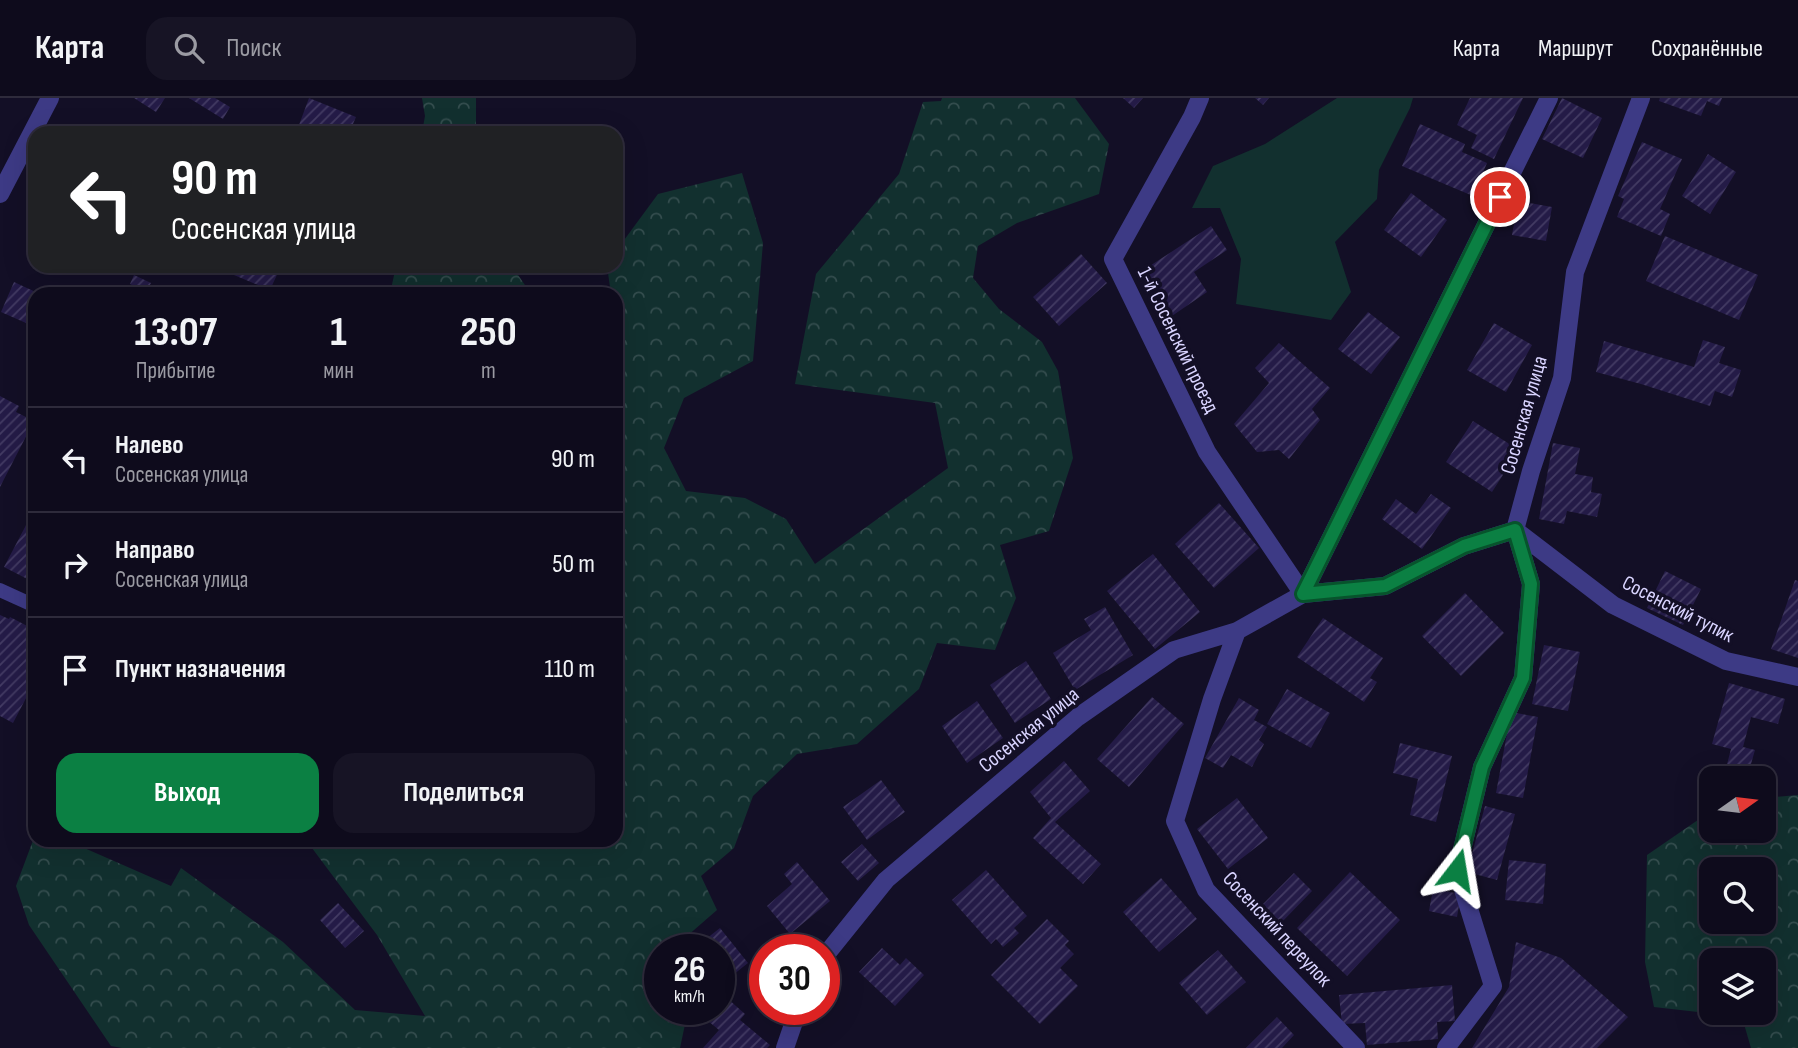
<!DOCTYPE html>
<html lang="ru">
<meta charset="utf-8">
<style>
:root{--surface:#0e0b1c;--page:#171425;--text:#f1f3f6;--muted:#9b9ba3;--line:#2e2b3b;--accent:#0b8043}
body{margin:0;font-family:"Sofia Sans Condensed",sans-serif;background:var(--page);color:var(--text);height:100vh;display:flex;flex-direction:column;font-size:26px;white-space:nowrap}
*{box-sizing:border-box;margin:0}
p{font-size:23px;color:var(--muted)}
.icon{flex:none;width:38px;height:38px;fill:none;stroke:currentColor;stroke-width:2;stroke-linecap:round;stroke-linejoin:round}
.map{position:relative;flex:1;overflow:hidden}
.sheet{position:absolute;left:28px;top:189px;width:595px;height:560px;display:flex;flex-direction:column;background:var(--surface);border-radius:21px;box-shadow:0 7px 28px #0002,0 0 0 2px var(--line)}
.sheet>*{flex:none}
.banner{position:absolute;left:28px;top:28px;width:595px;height:147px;border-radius:21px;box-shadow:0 7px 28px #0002,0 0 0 2px var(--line);background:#202124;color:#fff;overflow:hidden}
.needle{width:46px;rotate:76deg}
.buttons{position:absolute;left:1699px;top:668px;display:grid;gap:14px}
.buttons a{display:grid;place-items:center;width:77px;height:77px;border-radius:14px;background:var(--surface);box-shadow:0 7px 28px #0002,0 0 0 2px var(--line);font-size:35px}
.speed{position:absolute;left:644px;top:836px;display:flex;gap:14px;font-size:35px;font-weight:700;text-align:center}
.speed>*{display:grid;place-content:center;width:91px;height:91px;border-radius:50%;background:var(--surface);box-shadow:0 7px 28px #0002,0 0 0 2px var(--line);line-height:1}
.speed small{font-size:18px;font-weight:400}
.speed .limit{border:10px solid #d22;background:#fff;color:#111}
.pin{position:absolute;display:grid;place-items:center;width:60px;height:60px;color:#fff;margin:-30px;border:4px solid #fff;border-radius:50%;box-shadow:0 2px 7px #0007}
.me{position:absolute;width:77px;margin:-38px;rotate:14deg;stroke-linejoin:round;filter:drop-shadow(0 0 5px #0008)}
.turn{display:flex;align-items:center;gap:24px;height:147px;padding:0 28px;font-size:32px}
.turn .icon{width:91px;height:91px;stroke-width:2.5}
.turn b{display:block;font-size:49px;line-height:60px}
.eta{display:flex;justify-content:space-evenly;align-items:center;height:119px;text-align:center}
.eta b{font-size:42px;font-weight:700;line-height:49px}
.button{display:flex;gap:14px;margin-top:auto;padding:14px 28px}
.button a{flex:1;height:80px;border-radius:21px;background:var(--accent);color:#fff;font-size:28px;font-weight:700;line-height:80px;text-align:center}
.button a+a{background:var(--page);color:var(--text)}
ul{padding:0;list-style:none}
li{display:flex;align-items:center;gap:21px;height:105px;padding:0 28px;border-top:2px solid var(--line)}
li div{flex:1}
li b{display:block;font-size:26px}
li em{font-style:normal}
header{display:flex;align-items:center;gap:42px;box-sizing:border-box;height:98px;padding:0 35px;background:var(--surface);border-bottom:2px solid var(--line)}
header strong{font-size:33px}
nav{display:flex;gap:38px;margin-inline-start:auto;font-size:24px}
.search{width:490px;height:63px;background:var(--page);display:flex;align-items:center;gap:18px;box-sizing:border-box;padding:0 24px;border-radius:21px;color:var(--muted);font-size:26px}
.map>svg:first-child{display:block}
.forest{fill:url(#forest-crowns);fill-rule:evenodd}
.garden{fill:#12302f}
.building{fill:url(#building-hatch)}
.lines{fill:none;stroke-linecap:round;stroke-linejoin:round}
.service{stroke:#3d3a85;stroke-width:14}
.minor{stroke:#3d3a85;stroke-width:18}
.route-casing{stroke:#07532c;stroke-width:18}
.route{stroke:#0b8043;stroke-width:12}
.labels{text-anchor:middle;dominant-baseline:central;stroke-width:7;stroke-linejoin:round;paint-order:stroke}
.street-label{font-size:21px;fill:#d9d4ff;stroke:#130f26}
</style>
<header>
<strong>Карта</strong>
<div class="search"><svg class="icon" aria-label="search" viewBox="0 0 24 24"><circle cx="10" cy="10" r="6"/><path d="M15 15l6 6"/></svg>Поиск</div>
<nav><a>Карта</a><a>Маршрут</a><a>Сохранённые</a></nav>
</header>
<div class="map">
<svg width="1798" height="950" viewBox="0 0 1798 950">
<defs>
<pattern id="forest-crowns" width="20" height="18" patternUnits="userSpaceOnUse" patternTransform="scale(1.75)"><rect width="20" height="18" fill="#12302f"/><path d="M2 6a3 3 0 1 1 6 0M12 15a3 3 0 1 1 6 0" fill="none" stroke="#344d4e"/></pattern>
<pattern id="building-hatch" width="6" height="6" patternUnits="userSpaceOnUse" patternTransform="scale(1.75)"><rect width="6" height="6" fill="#241b47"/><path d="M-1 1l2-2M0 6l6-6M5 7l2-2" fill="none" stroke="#433b63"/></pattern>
</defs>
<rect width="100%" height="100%" fill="#130f26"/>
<path class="forest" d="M422 0H476V35H422L425 18Z
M942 0H1075L1109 46 1099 96 1017 125 978 148 973 180 999 211 1042 244 1058 273 1073 360 1049 433 1000 447 1016 500 995 552 937 545 919 591 857 646 797 656 753 698 734 750 701 778 717 812 671 852H660V912H686L687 917 680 950H122L111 948 29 827 16 788 35 737V742H66L171 788 181 770 283 844 355 912 425 918 377 837 306 742H616V280H625L616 226V196H611L607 168H616V153L658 96 742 75 763 145 753 263 684 300 664 350 686 393 745 400 786 421 815 466 948 370 935 305 795 286 816 176 899 76 923 4 941 3Z
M396 168H512L531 196H390Z
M1798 697V950H1751L1742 919 1654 909 1645 864 1647 757 1711 713 1712 733H1764V700ZM1712 772H1764V824H1712ZM1712 863H1764V915H1712Z"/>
<path class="garden" d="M1337 0H1413L1410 10 1379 72 1377 101 1335 144 1351 194 1331 222 1236 206 1241 161 1220 110H1192L1213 68 1265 46Z"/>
<path class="building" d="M134 0H165L156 14Z
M189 0H215L230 9 223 21Z
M309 0 356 19 349 35H296Z
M1123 0H1143L1134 10Z
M1255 0H1269L1263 7Z
M1470 0H1523L1494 61 1471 50 1477 37 1457 27Z
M1562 0 1602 20 1583 60 1542 41Z
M1660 0H1722L1719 8 1707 3 1701 18 1659 3Z
M1420 26 1465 46 1462 54 1487 65 1473 98 1402 68Z
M1642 44 1682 61 1660 111 1670 116 1661 138 1617 119 1624 101 1618 98Z
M1708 56 1736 74 1710 116 1682 98Z
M1411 95 1447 122 1421 159 1384 132Z
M1518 103 1552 109 1546 143 1512 137Z
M1211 128 1227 152 1194 174 1207 194 1169 220 1139 175Z
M1665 138 1758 177 1739 222 1646 183Z
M1081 156 1107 185 1059 228 1033 199Z
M238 168H281L270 192 234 177Z
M134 177 151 185 146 194 130 186Z
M14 184 40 196H35V229L1 214Z
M1368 214 1400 239 1371 276 1338 251Z
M1494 225 1532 247 1506 294 1467 272Z
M1703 242 1725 249 1719 265 1741 272 1732 299 1715 293 1710 308 1641 286 1596 274 1604 243 1694 269Z
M1279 245 1330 290 1312 311 1320 322 1289 361 1279 352 1257 354 1234 326 1269 285 1255 270Z
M0 298 19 308 16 314 34 323 0 389Z
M1473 323 1519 352 1492 394 1446 364Z
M1553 345 1580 350 1575 376 1593 379 1591 394 1602 396 1597 419 1567 413 1564 426 1539 421Z
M1431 396 1451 410 1422 451 1382 421 1396 401 1416 416Z
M1219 405 1259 450 1214 490 1175 446Z
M35 410V485L4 469Z
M1153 456 1200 514 1155 551 1107 493Z
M1665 473 1701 491 1683 527 1647 510Z
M1795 482 1798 483V560L1771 551Z
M1465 495 1504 535 1461 578 1422 538Z
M1105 509 1133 557 1075 592 1053 555 1091 532 1084 521Z
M0 517 9 521 10 519 35 532V583L13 625 0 618Z
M1323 520 1383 560 1370 580 1377 584 1364 604 1297 559Z
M1544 547 1580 554 1568 613 1532 606Z
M1026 563 1051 601 1015 625 990 587Z
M1729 585 1785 601 1778 626 1751 619 1743 649 1755 652 1747 680 1725 674 1731 651 1712 646Z
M1287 591 1330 615 1311 650 1267 626Z
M1152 599 1184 626 1129 689 1097 661Z
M1239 600 1259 612 1254 622 1267 629 1259 642 1264 646 1252 669 1231 657 1223 670 1205 660Z
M977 603 1003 640 967 665 942 628Z
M1511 614 1538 619 1523 700 1496 695Z
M1400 645 1452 658 1436 724 1410 717 1418 681 1393 675Z
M1064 663 1090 693 1055 724 1101 766 1083 786 1033 740 1051 720 1030 694Z
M881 682 905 714 867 742 843 709Z
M1237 700 1268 740 1228 771 1197 731Z
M1485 708 1515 716 1497 782 1467 774Z
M862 746 879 765 858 783 841 764Z
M1509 762 1546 766 1543 806 1505 802Z
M797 764 830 803 790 836 767 808 792 786 784 776Z
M986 772 1027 818 1014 830 1019 835 1003 849 996 841 991 846 952 802Z
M1350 774 1400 822 1347 878 1297 830Z
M1294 775 1312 793 1281 825 1262 807Z
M1161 780 1197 821 1159 854 1123 814Z
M1433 791 1461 796 1457 819 1429 813Z
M338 805 364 833 345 850 320 822Z
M1047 821 1069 843 1065 847 1074 856 1060 870 1078 888 1040 926 991 877Z
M720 830 748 865 719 888V852H692Z
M1516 844 1561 860 1628 919 1597 950H1472L1509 889Z
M882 850 900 867 906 860 924 877 895 908 859 874Z
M1218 852 1246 884 1207 917 1179 885Z
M1452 887 1455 923 1437 924 1438 941 1367 947 1365 925 1342 926 1339 897Z
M727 900 745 916 740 922 770 947 767 950H703L719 932 708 923Z
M1277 919 1294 937 1282 950H1246Z"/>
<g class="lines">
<path class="service" d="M0 492 35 508"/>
<path class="minor" d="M1200 0 1192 19 1113 161 1207 354 1303 496 1549 0
M0 96 50 0
M1515 432 1531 373 1562 280 1575 174 1641 0
M1515 432 1613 507 1726 563 1798 579
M1237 533 1212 601 1175 723 1206 792 1356 950
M824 859 886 782 1078 619 1174 552 1237 533 1303 496 1385 488 1464 448 1515 432
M785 950 798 912
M1446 950 1493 888 1457 772 1482 669 1523 580 1531 486 1515 432"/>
</g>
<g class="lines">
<defs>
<path id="route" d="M1457 772 1482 669 1523 580 1531 486 1515 432 1464 448 1385 488 1303 496 1500 99"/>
</defs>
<use href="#route" class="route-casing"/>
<use href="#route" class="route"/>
</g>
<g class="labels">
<g class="street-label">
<text transform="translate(1178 242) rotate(64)">1-й Сосенский проезд</text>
<text transform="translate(1524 317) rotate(-74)">Сосенская улица</text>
<text transform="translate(1678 511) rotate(27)">Сосенский тупик</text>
<text transform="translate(1029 632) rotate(-39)">Сосенская улица</text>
<text transform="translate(1277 831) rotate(47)">Сосенский переулок</text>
</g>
</g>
</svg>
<div class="buttons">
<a><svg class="needle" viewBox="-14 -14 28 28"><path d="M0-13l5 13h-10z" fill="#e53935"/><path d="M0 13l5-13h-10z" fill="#9b9ba3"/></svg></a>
<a><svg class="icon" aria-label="search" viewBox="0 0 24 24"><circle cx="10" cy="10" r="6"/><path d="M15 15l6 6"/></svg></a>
<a><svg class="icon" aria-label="layers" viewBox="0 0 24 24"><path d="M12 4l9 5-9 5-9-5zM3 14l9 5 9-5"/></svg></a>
</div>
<div class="speed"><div>26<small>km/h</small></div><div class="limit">30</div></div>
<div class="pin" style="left:1500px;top:99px;background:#d93025"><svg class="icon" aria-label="arrive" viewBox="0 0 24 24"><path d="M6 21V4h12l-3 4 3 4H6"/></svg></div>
<svg class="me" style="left:1457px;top:772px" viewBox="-20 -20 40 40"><path d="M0-17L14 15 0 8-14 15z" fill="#0b8043" stroke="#fff" stroke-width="4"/></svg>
<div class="banner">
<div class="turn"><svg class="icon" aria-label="left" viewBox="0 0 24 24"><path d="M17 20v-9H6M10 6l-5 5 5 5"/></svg><div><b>90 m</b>Сосенская улица</div></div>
</div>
<section class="sheet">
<div class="eta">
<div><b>13:07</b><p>Прибытие</p></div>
<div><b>1</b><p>мин</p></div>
<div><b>250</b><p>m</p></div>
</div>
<ul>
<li><svg class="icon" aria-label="left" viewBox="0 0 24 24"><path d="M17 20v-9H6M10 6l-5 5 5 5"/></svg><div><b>Налево</b><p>Сосенская улица</p></div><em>90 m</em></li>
<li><svg class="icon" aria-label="right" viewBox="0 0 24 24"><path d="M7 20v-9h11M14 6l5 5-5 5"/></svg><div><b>Направо</b><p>Сосенская улица</p></div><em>50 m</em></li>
<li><svg class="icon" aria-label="arrive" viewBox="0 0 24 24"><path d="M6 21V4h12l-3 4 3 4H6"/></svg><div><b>Пункт назначения</b></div><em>110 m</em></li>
</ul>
<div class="button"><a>Выход</a><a>Поделиться</a></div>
</section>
</div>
